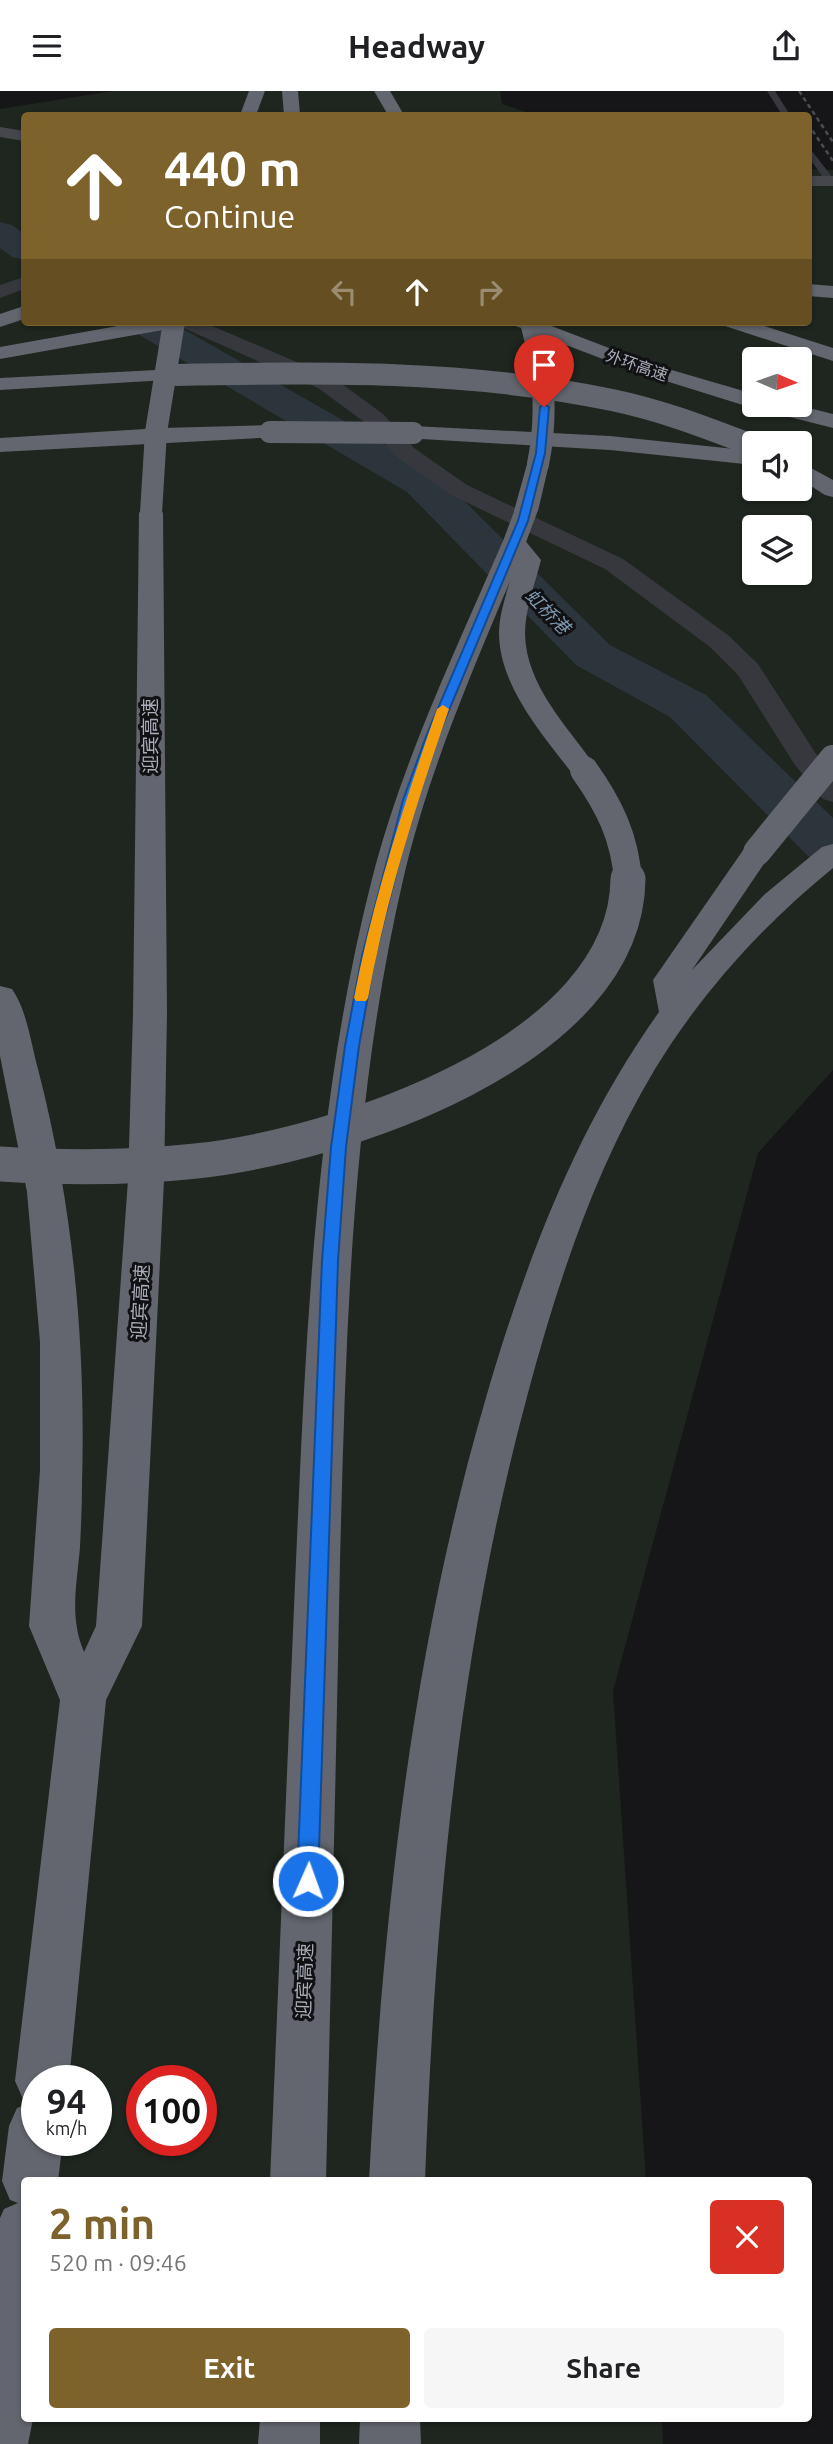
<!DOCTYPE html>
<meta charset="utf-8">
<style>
:root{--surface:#fff;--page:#f6f6f6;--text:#202124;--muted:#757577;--accent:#7e622b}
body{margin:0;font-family:Ubuntu,"Noto Sans SC",sans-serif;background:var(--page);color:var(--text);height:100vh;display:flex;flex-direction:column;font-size:26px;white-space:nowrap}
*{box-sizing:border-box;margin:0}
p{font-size:23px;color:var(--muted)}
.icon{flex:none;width:38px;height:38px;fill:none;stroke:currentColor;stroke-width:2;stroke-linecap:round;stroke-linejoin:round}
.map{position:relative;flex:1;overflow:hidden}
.details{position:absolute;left:21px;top:2086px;width:791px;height:245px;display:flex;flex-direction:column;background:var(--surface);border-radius:7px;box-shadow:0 2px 5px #0004}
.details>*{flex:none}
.banner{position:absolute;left:21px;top:21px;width:791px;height:214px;border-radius:7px;box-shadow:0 2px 5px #0004;background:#7e622b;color:#fff;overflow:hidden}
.needle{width:46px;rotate:92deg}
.fabs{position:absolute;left:742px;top:256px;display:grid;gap:14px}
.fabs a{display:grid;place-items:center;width:70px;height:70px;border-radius:7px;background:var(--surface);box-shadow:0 2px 5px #0004;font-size:35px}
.speed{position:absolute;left:21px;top:1974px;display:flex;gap:14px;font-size:35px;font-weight:700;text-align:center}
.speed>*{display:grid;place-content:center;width:91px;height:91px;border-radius:50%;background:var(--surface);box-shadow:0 2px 5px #0004;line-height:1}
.speed small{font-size:18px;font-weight:400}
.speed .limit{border:10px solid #d22;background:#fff;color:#111}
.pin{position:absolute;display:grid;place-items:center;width:60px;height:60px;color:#fff;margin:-72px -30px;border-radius:50% 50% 50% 0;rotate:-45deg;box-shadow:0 0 7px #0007}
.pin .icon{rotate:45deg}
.me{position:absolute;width:77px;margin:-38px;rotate:2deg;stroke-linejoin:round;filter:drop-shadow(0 0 5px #0008)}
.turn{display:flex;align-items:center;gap:24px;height:147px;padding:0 28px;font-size:32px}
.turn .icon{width:91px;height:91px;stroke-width:2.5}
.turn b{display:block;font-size:49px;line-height:60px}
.lanes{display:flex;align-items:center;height:66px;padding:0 28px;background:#0003;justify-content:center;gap:35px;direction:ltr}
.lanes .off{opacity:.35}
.round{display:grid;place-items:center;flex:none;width:74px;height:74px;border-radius:7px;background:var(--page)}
.summary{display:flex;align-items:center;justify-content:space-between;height:119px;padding:0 28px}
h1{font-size:42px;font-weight:700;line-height:52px;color:var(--accent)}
.action{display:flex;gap:14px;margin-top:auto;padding:14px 28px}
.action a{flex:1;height:80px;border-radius:7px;background:var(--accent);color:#fff;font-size:28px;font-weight:700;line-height:80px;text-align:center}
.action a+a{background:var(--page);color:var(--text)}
header{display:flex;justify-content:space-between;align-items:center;height:91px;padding:0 28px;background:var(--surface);font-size:32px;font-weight:700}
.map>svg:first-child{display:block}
.green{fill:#1e261f;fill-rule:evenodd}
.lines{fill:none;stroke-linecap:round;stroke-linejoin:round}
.river{fill:#2c353c;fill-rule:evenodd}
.lane{fill:#37383d;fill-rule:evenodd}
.street{fill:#37383d;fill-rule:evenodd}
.secondary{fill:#45474d;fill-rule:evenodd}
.highway{fill:#63666e;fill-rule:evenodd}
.rail{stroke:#4a4c52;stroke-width:2.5;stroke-dasharray:4.5 3.5;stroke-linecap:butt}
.highway-bridge-far2{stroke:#63666e;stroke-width:22}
.highway-bridge-far1{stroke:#63666e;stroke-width:28}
.highway-bridge{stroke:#63666e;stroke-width:35}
.route{fill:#1a73e8;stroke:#114b97;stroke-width:2}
.slow{fill:#f59e0b}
.labels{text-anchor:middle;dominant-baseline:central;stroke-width:6;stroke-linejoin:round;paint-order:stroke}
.far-street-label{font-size:16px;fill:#a8adb8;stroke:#111113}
.far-water-label{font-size:18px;font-style:italic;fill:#7f9bb3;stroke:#111113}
.street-label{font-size:19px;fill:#a8adb8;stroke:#111113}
</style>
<header><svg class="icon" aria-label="menu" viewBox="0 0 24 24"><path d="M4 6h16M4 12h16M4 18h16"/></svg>Headway<svg class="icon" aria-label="share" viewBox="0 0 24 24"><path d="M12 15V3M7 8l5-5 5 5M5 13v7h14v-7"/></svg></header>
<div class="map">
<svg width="833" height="2353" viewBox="0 0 833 2353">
<rect width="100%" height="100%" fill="#161618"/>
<path class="green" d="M113 0H500L502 13 535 24H24V231H808L809 78 833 79V979L758 1062 613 1600 646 2089 24 2090V2328H662L663 2353H0V18ZM754 268H800V313H754ZM754 352H800V397H754ZM754 436H800V481H754ZM37 1990H96V2049H37ZM142 1990H201V2049H142Z"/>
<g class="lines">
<path class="river" d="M0 131 12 134 24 143V169L12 166 0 157Z
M126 231H171L437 383 610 554 706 604 833 727V775L813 770 670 626 576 574 407 401 131 239Z"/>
<path class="lane" d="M767 0H775L790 24H782Z
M808 55 833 87V92H827L808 65Z"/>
<path class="street" d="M24 186V198L0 207V194Z
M176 231H203L334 287 383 323 414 357 467 394 623 468 728 544 758 573 816 663 833 683V711L823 708 795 674 738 584 710 556 605 478 451 404 398 367 367 333 318 297 179 235Z"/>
<path class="secondary" d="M0 36 24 40V50L0 46Z
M808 85H833V95H808Z"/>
<path class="highway" d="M249 0H265L256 24H240Z
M282 0H298L300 24H284Z
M374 0H390L404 24H388Z
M808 193 833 195V207L808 205Z
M24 215V228L0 236V223Z
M140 231H184L181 235 174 237 0 268V256Z
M513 231H541L651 273 754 303V313H793L833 323V337L746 315 637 281 516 235Z
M722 231H752L833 257V270L725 235Z
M176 278 183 280 187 284 183 288 0 299V287Z
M270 334 278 336 281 341 278 346 0 361V347L161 337Z
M413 335 610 345 754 360V374L610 359 405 347 402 342 405 337Z
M538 366 546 368 549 373 538 420 534 425H518L514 420 527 373 530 368Z
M800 371 833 389V406L825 404 800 388Z
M151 415 159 417 163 422 167 923 164 1089 142 1535 106 1609 69 1990H37V2049H63L58 2090H24V2328H33L28 2353H0V2127L4 2118 18 2112 10 2109 2 2090 9 2035 17 2017 32 2011 23 2008 15 1990 60 1609 29 1535 40 1379V1251L27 1101 0 965V895L12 898C27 919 31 953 38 978 73 1113 86 1253 82 1393 82 1414 81 1435 80 1456 77 1493 69 1526 84 1561L96 1535 128 1089 133 923 139 422 143 417Z
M514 445 523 447 541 469C535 493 525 518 525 543 526 596 570 638 598 679L594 685 584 688 574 685C544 645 500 597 499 543 499 525 505 507 510 490 469 588 427 685 403 789 351 1013 346 1241 340 1470 336 1676 331 1883 326 2090H270C279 1883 287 1676 296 1470 306 1241 315 1011 372 788 402 671 454 563 502 452L505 447Z
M757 752 768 755 772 761 692 879 765 803 822 756 833 753V777C763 834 702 901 655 978 595 1078 558 1190 528 1302 458 1560 435 1823 425 2090H369C383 1826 411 1564 485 1310 525 1172 575 1039 659 921L653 889 746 755Z
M260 2328H320V2353H258Z
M360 2328H420L421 2353H359Z"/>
<path class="rail" d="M799 0 833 51
M808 33 833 70"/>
<path class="highway-bridge-far2" d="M531 231C544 279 548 324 538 373
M176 284C322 281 468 279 612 309 661 319 707 337 754 355
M270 341 413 342
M151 422 156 341 174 231
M514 452 526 420"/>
<path class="highway-bridge-far1" d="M584 679C609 714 625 746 628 790
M757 761 833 668"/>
<path class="highway-bridge" d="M0 1073C66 1077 131 1077 196 1070 336 1055 626 962 628 788"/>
</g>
<path class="route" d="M544 313 549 316 545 362 528 430 439 643 415 709 375 865 359 955 346 1056 338 1170 318 1790 315 1796 308 1799 300 1796 297 1790 322 1170 331 1056 345 955 362 865 403 709 427 643 518 430 536 362 540 316Z"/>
<path class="slow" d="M443 614 449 618C416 713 386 808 368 907L366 910H356L354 907C373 808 404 713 437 618Z"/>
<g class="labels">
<g class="far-street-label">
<text transform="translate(637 274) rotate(19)">外环高速</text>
</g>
<g class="far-water-label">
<text transform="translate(548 520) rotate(45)">虹桥港</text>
</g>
<g class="street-label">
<text transform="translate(150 645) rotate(-90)">迎宾高速</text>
<text transform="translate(140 1211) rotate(-87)">迎宾高速</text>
<text transform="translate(304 1890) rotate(-88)">迎宾高速</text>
</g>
</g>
</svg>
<div class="fabs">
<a><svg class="needle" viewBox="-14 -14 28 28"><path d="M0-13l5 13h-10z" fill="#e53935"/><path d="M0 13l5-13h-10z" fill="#757577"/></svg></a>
<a><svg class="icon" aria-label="sound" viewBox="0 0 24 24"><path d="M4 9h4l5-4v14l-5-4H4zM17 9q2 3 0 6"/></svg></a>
<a><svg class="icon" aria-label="layers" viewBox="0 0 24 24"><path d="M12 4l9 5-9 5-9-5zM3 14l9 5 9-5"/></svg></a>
</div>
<div class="speed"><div>94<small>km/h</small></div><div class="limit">100</div></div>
<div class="pin" style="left:544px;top:316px;background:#d93025"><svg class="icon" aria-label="arrive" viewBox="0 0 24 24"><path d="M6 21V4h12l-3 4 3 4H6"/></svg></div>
<svg class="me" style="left:308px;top:1790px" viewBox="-20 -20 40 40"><circle r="17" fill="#1a73e8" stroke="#fff" stroke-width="3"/><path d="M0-11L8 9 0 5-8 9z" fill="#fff"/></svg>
<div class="banner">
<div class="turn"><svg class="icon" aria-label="ahead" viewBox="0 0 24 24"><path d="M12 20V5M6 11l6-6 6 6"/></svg><div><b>440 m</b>Continue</div></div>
<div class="lanes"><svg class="icon off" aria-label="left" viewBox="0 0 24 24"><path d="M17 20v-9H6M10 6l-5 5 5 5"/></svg><svg class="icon" aria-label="ahead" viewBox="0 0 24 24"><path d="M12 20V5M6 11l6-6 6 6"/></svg><svg class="icon off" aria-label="right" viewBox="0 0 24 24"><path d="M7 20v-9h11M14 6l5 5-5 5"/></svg></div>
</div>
<section class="details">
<div class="summary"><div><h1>2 min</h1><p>520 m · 09:46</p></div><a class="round" style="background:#d93025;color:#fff"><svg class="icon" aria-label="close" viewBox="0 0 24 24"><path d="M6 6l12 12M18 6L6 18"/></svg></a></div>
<div class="action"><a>Exit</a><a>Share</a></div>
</section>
</div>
